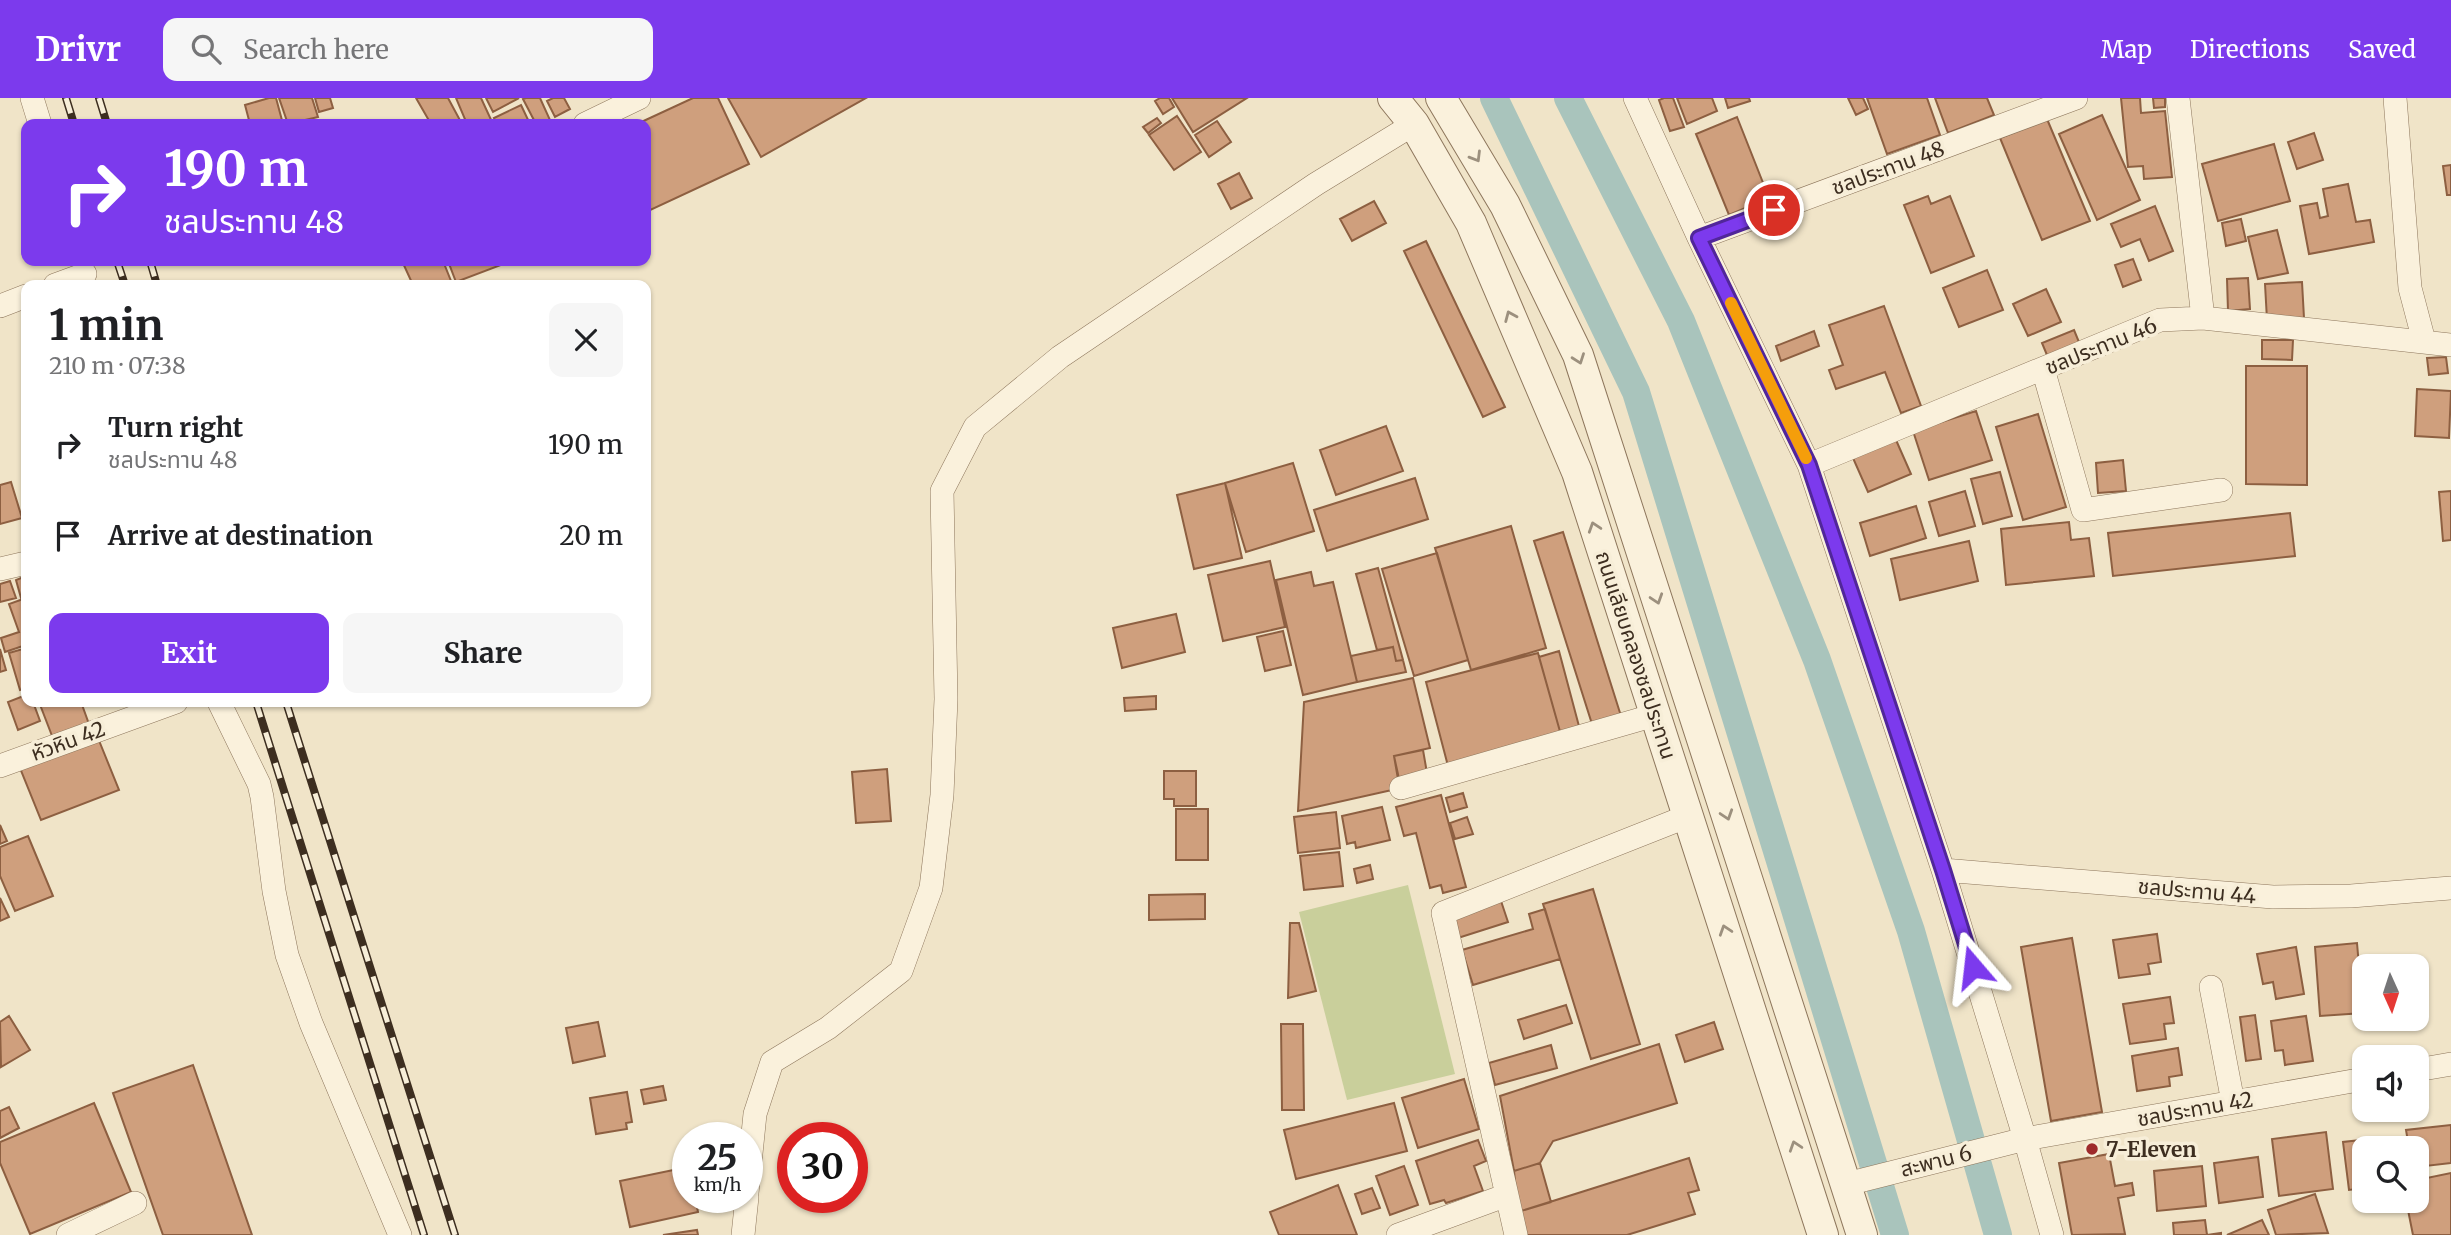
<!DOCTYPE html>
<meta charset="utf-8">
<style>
:root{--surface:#fff;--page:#f6f6f6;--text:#202124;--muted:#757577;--accent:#7c3aed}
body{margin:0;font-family:Merriweather,"Noto Sans Thai",serif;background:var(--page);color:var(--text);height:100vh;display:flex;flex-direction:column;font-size:26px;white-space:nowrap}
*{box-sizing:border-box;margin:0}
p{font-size:23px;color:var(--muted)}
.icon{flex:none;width:38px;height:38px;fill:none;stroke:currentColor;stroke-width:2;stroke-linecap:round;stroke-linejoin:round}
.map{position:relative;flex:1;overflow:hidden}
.sheet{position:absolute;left:21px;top:182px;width:630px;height:427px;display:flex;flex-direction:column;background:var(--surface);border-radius:14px;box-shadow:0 2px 5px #0004}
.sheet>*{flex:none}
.guide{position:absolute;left:21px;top:21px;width:630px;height:147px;border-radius:14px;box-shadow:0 2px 5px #0004;background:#7c3aed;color:#fff;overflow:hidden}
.needle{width:46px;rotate:177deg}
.controls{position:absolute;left:2352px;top:856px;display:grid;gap:14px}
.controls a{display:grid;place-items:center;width:77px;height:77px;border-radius:14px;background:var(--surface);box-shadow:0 2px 5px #0004;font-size:35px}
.speed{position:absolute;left:672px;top:1024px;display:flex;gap:14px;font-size:35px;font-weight:700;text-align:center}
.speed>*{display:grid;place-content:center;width:91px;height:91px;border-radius:50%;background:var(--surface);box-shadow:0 2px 5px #0004;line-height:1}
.speed small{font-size:18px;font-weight:400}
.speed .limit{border:10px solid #d22;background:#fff;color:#111}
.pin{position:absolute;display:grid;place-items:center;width:60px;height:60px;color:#fff;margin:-30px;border:4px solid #fff;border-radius:50%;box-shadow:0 2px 7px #0007}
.me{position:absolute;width:77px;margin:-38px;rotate:343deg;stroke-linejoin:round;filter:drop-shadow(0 0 5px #0008)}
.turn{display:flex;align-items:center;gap:24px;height:147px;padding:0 28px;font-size:32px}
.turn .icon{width:91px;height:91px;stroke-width:2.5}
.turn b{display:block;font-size:49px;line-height:60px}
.round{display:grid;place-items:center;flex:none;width:74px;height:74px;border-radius:14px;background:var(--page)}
.headline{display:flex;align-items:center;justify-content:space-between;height:119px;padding:0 28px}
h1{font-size:42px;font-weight:700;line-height:52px}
.cta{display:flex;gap:14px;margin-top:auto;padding:14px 28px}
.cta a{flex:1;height:80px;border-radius:14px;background:var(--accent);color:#fff;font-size:28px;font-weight:700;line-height:80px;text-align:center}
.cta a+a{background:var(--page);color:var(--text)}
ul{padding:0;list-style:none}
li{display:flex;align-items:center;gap:21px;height:91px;padding:0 28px}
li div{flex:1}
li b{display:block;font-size:26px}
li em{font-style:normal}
header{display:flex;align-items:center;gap:42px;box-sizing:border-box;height:98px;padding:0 35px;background:var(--accent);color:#fff}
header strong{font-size:33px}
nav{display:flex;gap:38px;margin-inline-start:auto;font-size:24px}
.search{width:490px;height:63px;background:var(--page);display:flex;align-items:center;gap:18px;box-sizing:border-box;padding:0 24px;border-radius:14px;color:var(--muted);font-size:26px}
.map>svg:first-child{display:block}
.green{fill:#c9cf9b}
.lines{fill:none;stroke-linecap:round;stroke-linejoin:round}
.canal{stroke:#a9c4bc;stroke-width:28}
.building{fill:#cf9f7d;stroke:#8d5f41;stroke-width:2}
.minor-casing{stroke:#8d765c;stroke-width:24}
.tertiary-casing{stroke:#8d765c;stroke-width:32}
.minor{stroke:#faf1dc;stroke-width:23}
.tertiary{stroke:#faf1dc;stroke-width:30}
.rail-casing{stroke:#3d2e20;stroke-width:8}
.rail{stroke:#f7eed8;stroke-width:5;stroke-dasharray:16;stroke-linecap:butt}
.oneway{stroke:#9c907e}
.route-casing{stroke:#51269a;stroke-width:18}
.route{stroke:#7c3aed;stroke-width:12}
.slow{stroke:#f59e0b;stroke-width:12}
.poi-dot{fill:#9e2a2b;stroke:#f7eed8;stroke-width:2.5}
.labels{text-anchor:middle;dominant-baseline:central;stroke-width:7;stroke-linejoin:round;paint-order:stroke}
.street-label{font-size:21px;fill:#3d2e20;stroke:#f7eed8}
.poi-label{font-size:21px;font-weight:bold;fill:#3d2e20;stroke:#f7eed8;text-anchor:start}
</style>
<header>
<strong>Drivr</strong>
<div class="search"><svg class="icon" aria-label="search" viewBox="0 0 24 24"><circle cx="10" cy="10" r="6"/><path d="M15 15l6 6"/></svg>Search here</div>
<nav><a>Map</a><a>Directions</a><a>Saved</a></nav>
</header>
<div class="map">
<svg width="2451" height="1137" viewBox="0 0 2451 1137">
<rect width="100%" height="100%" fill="#f0e4c8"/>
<path class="green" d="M1408 787 1455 976 1347 1002 1299 814Z"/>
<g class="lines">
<path class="canal" d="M1494 0 1636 294 1895 1137
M1568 0 1681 223 1817 562 1911 833 1998 1137"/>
</g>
<path class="building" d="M269 0H276L283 26H250L245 7Z
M279 0H312L318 19 288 26Z
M315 0H330L333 10 319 14Z
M416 0H448L462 26H431Z
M456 0H481L493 26H467Z
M486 0H519L493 14Z
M526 0H540L550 22 536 26 523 1Z
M553 0H564L570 11 555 19 547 3Z
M693 0H718L749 66 646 114V26H637Z
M728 0H866L761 59Z
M1160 0H1169L1174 9 1163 16 1155 3Z
M1172 0H1247L1193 34Z
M1664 0H1673L1684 29 1670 33 1659 2Z
M1677 0H1712L1717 13 1687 26Z
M1725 0H1749L1750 3 1728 10Z
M1848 0H1863L1868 11 1856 17Z
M1867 0H1927L1940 37 1887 56Z
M1935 0H1987L1994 17 1948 35Z
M2121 0H2140L2141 15 2165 13 2172 79 2144 81 2143 68 2128 69Z
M2153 0H2165V9L2154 10Z
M521 7 530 26H497L494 20Z
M2102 17 2140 102 2097 122 2059 36Z
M1177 18 1201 54 1174 72 1149 37Z
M1737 19 1769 100 1729 117 1696 36Z
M1157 20 1161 25 1148 35 1143 29Z
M2047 21 2090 123 2042 142 2000 40Z
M1217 23 1231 44 1209 59 1195 37Z
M2314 35 2323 62 2297 71 2288 44Z
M2274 46 2290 103 2218 123 2202 66Z
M2451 67V97H2447L2443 68Z
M1239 75 1252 100 1231 111 1218 86Z
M2348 86 2356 124 2370 122 2374 144 2309 156 2300 108 2317 105 2320 120 2328 118 2323 91Z
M1928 98 1931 106 1950 98 1974 158 1931 175 1904 107Z
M1374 103 1386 125 1352 143 1340 121Z
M2155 108 2173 153 2149 163 2140 141 2121 149 2111 126Z
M2241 121 2246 143 2226 148 2222 125Z
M2277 132 2288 175 2258 181 2248 139Z
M1426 143 1505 309 1483 319 1404 153Z
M2133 161 2141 182 2123 189 2115 167Z
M402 163H443L451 183 441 187H413Z
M448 163H500L501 167 456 184Z
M1987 172 2003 212 1959 229 1943 190Z
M2248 180 2250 211 2228 213 2227 181Z
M2302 184 2304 220 2267 222 2265 186Z
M2046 191 2061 224 2028 238 2013 206Z
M1884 208 1921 308 1901 315 1885 274 1836 291 1829 272 1843 267 1829 227Z
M2074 232 2081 249 2049 262 2042 245Z
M1814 233 1819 248 1781 263 1776 248Z
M2262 242H2293L2292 262 2262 261Z
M2446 259 2448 275 2429 277 2427 260Z
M2246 268H2307V387L2246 386Z
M2417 291 2451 293 2449 340 2415 338Z
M1976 313 1992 362 1929 382 1913 333Z
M2038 316 2066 409 2023 422 1996 329Z
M1386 328 1403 373 1336 397 1320 352Z
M1896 342 1911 376 1868 394 1853 360Z
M2123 362 2126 393 2098 395 2096 365Z
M1293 365 1314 433 1246 454 1225 385Z
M2000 374 2012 418 1983 426 1971 381Z
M1415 380 1428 421 1327 453 1314 412Z
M11 384 22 420 0 426V387Z
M1225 385 1242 460 1194 471 1177 397Z
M1965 393 1975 428 1939 438 1929 404Z
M2451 393V442L2443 443 2439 394Z
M1916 408 1926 440 1870 458 1860 425Z
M2290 415 2295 458 2113 478 2108 435Z
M2069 424 2071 442 2089 440 2094 478 2006 487 2001 431Z
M1511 428 1546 550 1471 572 1435 450Z
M1563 434 1621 618 1592 626 1534 443Z
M1969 443 1978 483 1900 502 1891 461Z
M1437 455 1468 562 1414 578 1382 471Z
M1270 463 1285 529 1223 543 1208 477Z
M1378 470 1403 562 1396 563 1393 549 1377 552 1356 476Z
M1311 474 1314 488 1333 484 1357 584 1303 597 1276 482Z
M26 478V498L21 500 16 482Z
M10 483 16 500 0 504V486Z
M26 500V547L5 554 1 540 19 534 9 506Z
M1176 516 1185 554 1122 570 1113 530Z
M1283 533 1291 567 1265 573 1257 539Z
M1393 549 1396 563 1403 562 1406 574 1357 584 1351 558Z
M26 550V590L20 592 9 555Z
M0 551 6 572 0 574Z
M1559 553 1580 632 1561 637 1539 559Z
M1538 555 1561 637 1448 668 1426 584Z
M1413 580 1430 650 1394 658 1401 690 1298 713 1304 604Z
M26 597V604H33L40 623 18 632 8 604Z
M1156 598V611L1125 613 1124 600Z
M39 604H81L90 629 54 643Z
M98 640 119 692 41 722 20 670Z
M1423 652 1427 675 1398 681 1394 658Z
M887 671 891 723 856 725 852 674Z
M1164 673H1196V708H1174V701H1164Z
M1463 695 1467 709 1450 714 1446 700Z
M1441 697 1466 789 1443 795 1441 787 1430 790 1416 735 1404 738 1396 709Z
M1382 709 1390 742 1356 750 1355 744 1347 746 1342 718Z
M1176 711H1208V762H1176Z
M1336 714 1340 750 1298 755 1294 719Z
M1467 719 1473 736 1455 741 1450 725Z
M0 727 7 743 0 746Z
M28 738 53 798 15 813 0 778V749Z
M1339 754 1343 788 1304 792 1300 758Z
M1370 767 1373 781 1357 785 1354 771Z
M1593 791 1640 946 1591 961 1543 806Z
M1205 796V821L1149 822V797Z
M0 800 9 819 0 823Z
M1500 800 1508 824 1458 840 1451 816Z
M1545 811 1560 861 1473 887 1462 852 1533 831 1529 816Z
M1290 825H1299L1316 893 1288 900Z
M2157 836 2161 864 2148 866 2150 876 2119 880 2113 842Z
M2072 840 2102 1014 2051 1023 2021 849Z
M2357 845 2363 915 2320 918 2315 849Z
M2296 849 2304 896 2276 901 2273 884 2263 886 2257 856Z
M2170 899 2174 925 2164 926 2166 941 2130 946 2123 906Z
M1566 907 1572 925 1524 941 1518 922Z
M2255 917 2261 961 2246 963 2240 919Z
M9 918 30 952 1 969 0 924Z
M2306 918 2313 963 2285 967 2283 952 2275 953 2271 923Z
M598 924 605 958 573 965 566 930Z
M1714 924 1723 951 1685 964 1676 937Z
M1281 926H1303L1304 1012H1282Z
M1659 946 1677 1005 1553 1043 1540 1065 1514 1073 1500 998Z
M1551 947 1557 970 1495 987 1489 965Z
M2178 950 2182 977 2169 979 2170 988 2137 993 2132 958Z
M193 967 252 1137H163L113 995Z
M1464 981 1479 1031 1418 1050 1402 1000Z
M663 988 666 1002 644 1006 641 992Z
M627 994 632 1024 626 1025 627 1031 596 1036 590 1000Z
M94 1005 131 1094 30 1136 0 1065V1044Z
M1394 1005 1407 1053 1296 1081 1284 1032Z
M9 1009 19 1030 0 1040V1013Z
M2451 1027V1065L2417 1069V1050H2409L2406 1032Z
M2326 1034 2333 1091 2279 1098 2272 1041Z
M2388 1039 2390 1050H2364V1090L2349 1092 2343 1044Z
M1478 1042 1486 1063 1474 1068 1483 1093 1446 1105 1444 1102 1430 1106 1416 1063Z
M2109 1056 2115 1088 2132 1085 2134 1097 2118 1100 2125 1136 2072 1137 2059 1065Z
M2258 1059 2263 1099 2219 1105 2214 1065Z
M1689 1060 1699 1092 1688 1095 1695 1116 1627 1137H1525L1518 1114Z
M1540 1065 1551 1104 1518 1114 1514 1073Z
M1404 1068 1418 1107 1390 1117 1376 1078Z
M2202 1068 2206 1108 2157 1113 2154 1073Z
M688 1069V1099H695L698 1114 630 1129 620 1083Z
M2451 1075V1137H2413L2406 1102H2417V1082Z
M1338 1087 1357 1137H1279L1270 1114Z
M1372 1090 1380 1110 1362 1116 1355 1096Z
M2315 1096 2328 1135 2276 1137 2268 1112Z
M2205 1122 2207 1137 2221 1135V1137H2174L2173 1125Z
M2262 1122 2269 1137H2227Z
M697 1132 698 1137H663Z"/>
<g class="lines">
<defs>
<path id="minor" d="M32 0 40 26
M1635 0 1699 140 1809 367 1943 772 2025 1041 2052 1137
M2178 0 2203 220
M2395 0 2410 190 2424 243
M585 26 639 0
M1699 140 2076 0
M55 187 85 176
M0 208 26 198
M2043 271 2083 412 2221 392
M1809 367 2160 222 2203 220 2451 247
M0 471 26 465
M219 604 259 686 262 699 274 793 287 857 311 925 400 1137
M0 668 176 604
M1401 690 1655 617
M1943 772 2273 799 2351 798 2451 790
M2211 889 2233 1004
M2417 972 2451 966
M1847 1086 2025 1041 2364 981
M747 1095 755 1016 772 964 828 930 901 873 931 790 942 697 946 601 942 393 975 329 1060 259 1316 86 1414 26
M68 1137 135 1105
M743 1137 747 1099
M1398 1137 1507 1097
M1516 1137 1443 815 1688 718"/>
<path id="tertiary" d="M1393 0 1414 26 1471 125 1577 374 1823 1137
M1441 0 1505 107 1578 257 1862 1137"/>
</defs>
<use href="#minor" class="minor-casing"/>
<use href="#tertiary" class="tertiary-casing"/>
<use href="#minor" class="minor"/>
<use href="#tertiary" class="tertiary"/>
<defs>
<path id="rail" d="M66 0 74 26
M99 0 107 26
M117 163 125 187
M150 163 157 187
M256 604 424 1137
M286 604 455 1137"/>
</defs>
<use href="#rail" class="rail-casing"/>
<use href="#rail" class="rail"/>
</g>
<defs><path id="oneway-chevron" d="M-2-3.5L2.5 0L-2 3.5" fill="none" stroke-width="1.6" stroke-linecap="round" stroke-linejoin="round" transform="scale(1.75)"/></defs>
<g class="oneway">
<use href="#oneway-chevron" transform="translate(1476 59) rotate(59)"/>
<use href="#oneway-chevron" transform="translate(1510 218) rotate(-113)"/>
<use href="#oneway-chevron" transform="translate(1579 261) rotate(70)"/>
<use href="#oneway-chevron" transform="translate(1594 429) rotate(-108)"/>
<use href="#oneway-chevron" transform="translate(1657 501) rotate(72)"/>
<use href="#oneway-chevron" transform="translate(1727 717) rotate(72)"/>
<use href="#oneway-chevron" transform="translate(1725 832) rotate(-108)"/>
<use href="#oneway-chevron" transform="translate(1795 1048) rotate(-108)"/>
</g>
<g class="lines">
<defs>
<path id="route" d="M1774 112 1699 140 1809 367 1943 772 1973 869"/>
</defs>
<use href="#route" class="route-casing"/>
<use href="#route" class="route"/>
<path class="slow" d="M1731 205 1806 360"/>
</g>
<circle class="poi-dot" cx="2092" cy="1051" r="7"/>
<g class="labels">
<g class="street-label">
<text transform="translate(1888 70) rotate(-20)">ชลประทาน 48</text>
<text transform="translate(2101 248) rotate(-22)">ชลประทาน 46</text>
<text transform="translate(1636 557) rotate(72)">ถนนเลียบคลองชลประทาน</text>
<text transform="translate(68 643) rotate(-20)">หัวหิน 42</text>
<text transform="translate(2197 793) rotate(5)">ชลประทาน 44</text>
<text transform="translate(2195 1011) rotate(-10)">ชลประทาน 42</text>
<text transform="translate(1936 1063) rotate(-14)">สะพาน 6</text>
</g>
<g class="poi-label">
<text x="2106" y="1051">7-Eleven</text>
</g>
</g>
</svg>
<div class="controls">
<a><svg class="needle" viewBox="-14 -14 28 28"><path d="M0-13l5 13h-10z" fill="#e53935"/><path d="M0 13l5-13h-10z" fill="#757577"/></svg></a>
<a><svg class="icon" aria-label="sound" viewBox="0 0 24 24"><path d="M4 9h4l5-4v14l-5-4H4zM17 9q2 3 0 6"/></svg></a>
<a><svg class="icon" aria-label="search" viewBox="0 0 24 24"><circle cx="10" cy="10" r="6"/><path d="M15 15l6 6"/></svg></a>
</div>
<div class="speed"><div>25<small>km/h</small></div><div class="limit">30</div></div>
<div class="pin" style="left:1774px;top:112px;background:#d93025"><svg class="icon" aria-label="arrive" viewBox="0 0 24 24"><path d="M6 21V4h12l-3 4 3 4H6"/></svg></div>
<svg class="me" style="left:1973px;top:869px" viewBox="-20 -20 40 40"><path d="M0-17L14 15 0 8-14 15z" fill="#7c3aed" stroke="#fff" stroke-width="4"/></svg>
<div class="guide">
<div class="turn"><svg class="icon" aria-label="right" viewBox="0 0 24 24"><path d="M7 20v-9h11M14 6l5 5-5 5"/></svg><div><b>190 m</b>ชลประทาน 48</div></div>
</div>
<section class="sheet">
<div class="headline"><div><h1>1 min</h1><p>210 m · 07:38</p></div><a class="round"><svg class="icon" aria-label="close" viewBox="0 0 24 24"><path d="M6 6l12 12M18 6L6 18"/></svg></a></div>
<ul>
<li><svg class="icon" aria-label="right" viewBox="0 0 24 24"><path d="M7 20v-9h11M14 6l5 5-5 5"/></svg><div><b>Turn right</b><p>ชลประทาน 48</p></div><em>190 m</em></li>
<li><svg class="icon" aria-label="arrive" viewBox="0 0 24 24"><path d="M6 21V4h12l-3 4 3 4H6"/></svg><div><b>Arrive at destination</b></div><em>20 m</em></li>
</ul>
<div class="cta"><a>Exit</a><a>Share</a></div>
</section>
</div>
